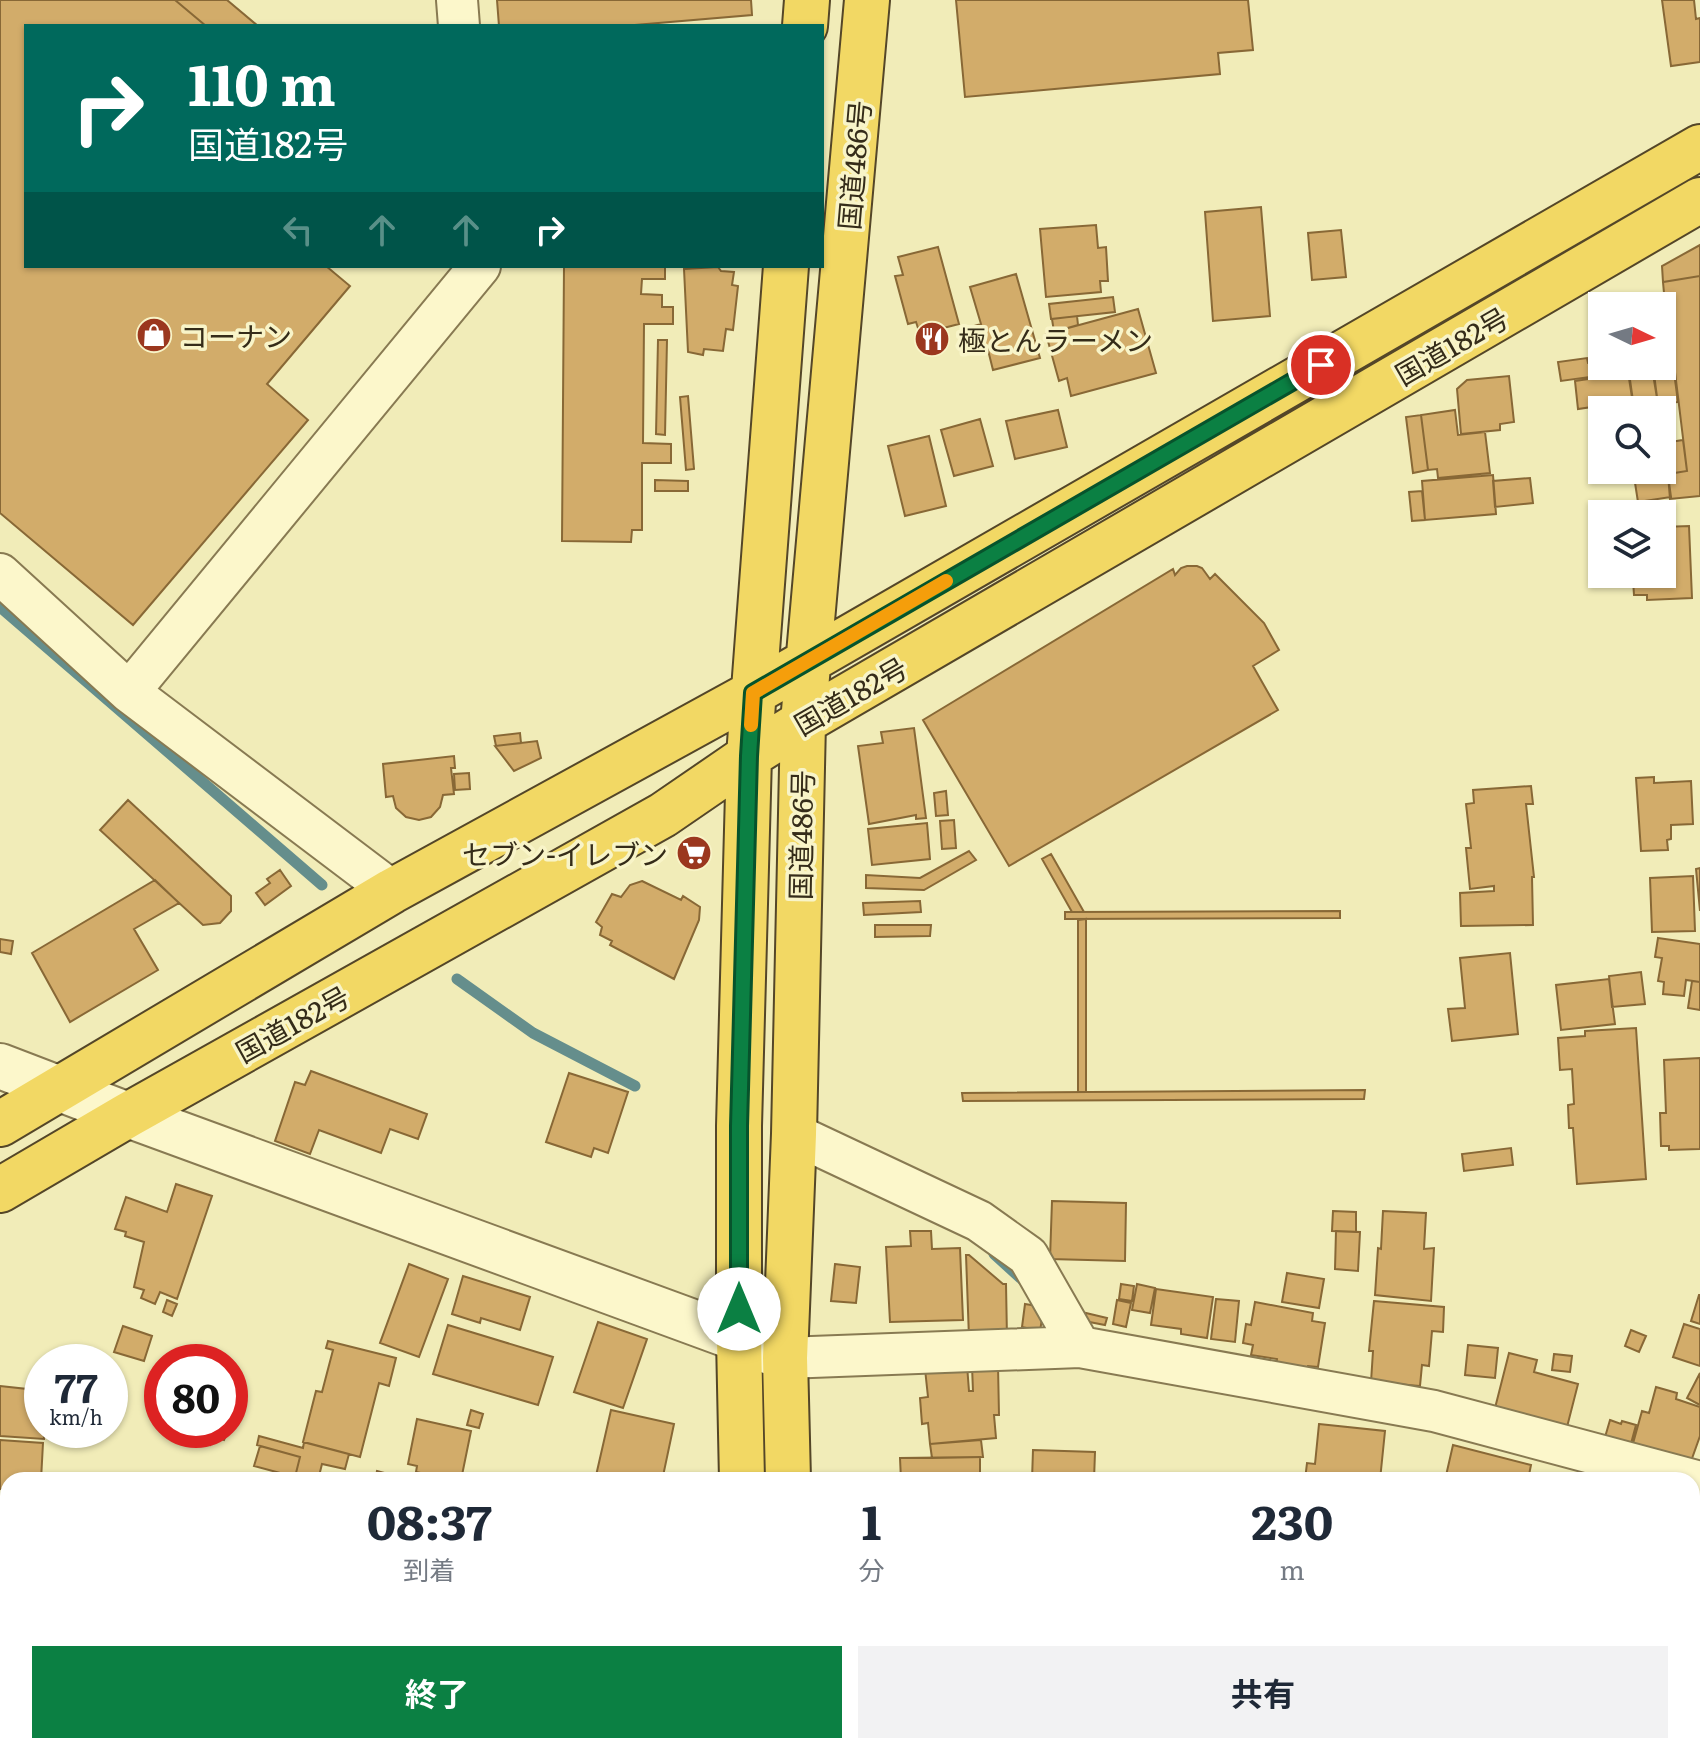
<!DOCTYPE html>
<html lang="ja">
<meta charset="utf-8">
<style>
:root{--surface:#fff;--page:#f2f2f3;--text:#1f2937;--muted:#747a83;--accent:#0b8043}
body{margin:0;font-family:Literata,"Noto Sans JP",serif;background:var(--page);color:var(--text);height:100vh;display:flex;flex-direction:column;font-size:30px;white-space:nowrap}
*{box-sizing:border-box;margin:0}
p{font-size:26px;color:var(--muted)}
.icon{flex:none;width:44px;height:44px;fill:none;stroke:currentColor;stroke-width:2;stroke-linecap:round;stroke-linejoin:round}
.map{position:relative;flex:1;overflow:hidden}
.drawer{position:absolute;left:0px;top:1472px;width:1700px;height:282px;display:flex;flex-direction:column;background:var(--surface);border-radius:24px 24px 0 0;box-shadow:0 2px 6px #0004}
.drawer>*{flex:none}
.top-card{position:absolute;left:24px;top:24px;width:800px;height:244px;border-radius:0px;box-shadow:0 2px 6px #0004;background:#00695c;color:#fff;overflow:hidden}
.needle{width:52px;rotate:95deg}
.tools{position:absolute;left:1588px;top:292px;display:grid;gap:16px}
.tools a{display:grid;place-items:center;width:88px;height:88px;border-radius:0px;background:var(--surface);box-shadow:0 2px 6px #0004;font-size:40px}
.speed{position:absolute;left:24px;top:1344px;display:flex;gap:16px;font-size:40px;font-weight:700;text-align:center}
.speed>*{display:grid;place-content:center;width:104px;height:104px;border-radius:50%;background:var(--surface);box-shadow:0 2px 6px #0004;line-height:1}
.speed small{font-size:20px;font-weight:400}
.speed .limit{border:12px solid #d22;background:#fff;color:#111}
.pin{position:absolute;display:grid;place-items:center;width:68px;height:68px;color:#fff;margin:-34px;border:4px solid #fff;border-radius:50%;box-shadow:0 2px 8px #0007}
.me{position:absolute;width:88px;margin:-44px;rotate:0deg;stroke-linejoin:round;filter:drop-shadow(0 0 6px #0008)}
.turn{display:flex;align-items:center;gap:28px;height:168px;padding:0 32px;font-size:36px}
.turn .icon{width:104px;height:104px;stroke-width:2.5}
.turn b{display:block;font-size:56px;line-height:68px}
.lanes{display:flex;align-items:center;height:76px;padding:0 32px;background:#0003;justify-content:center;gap:40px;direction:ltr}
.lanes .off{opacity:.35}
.eta{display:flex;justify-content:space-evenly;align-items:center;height:136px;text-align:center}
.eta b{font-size:48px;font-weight:700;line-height:56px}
.cta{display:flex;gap:16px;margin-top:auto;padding:16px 32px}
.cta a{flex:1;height:92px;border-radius:0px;background:var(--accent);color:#fff;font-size:32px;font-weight:700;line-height:92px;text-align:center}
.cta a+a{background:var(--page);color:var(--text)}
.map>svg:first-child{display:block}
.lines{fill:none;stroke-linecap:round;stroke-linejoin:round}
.stream{stroke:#658e8c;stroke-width:11}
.building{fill:#d2ac6a;stroke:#886836;stroke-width:2}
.minor-casing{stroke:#887a52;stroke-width:44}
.tertiary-casing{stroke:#887a52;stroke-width:48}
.trunk-casing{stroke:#544628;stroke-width:48}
.minor{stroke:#fcf7cb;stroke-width:40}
.tertiary{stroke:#fcf7cb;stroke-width:44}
.trunk{stroke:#f2d864;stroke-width:44}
.route-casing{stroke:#07532c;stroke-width:20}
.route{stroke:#0b8043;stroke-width:14}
.slow{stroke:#f59e0b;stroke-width:14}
.labels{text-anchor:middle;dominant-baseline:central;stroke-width:7;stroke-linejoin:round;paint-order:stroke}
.street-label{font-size:28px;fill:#352c19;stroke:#f8f4c8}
.poi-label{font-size:28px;fill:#352c19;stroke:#f8f4c8;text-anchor:start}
</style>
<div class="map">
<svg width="1700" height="1753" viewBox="0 0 1700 1753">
<rect width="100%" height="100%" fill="#f1ecb8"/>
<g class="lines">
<path class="stream" d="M0 607 322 885
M457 979 533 1033 635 1086
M994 1254 1026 1283"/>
</g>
<path class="building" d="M0 0H175L206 26H26V266H326L350 286 267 384 308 420 133 625 0 513Z
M175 0H227L258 26H206Z
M497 0H751L752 15 623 26H499Z
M956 0H1248L1253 50 1218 53 1220 74 965 97Z
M1662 0H1694L1696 19 1700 18V62L1671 66Z
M1261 207 1270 316 1213 321 1205 212Z
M1096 225 1098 248 1106 247 1108 281H1100L1101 292 1046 297 1040 229Z
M1341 230 1346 277 1312 280 1308 233Z
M1700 245V276L1663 282 1662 266Z
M938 247 959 324 920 334 916 322 908 324 895 276 903 275 898 257Z
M564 266H665V279H642L641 294 662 295V307H673V324H644L643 443 671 444V463H642V530H632L631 542 562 541Z
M718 267 721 271 734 272 732 285 738 286 733 330 726 329 723 351 704 349 703 355 688 352 684 269Z
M1016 274 1040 358 993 370 987 346 977 349 971 327 981 324 970 287Z
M1700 276V496L1670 499 1668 474 1687 471 1670 331 1662 332V306L1655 305 1665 304 1663 282Z
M1113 297 1115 312 1051 319 1049 304Z
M1138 309 1156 373 1071 396 1067 378 1059 381 1046 334Z
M1077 316 1078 325 1054 332 1052 319Z
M658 340H667L665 435 656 434Z
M1587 358 1588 363 1602 361V366H1648V369L1561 381 1558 362Z
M1652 368 1659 410H1634L1628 372Z
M1674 372 1678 402 1658 405 1654 374Z
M1629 373 1633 401 1578 409 1575 381Z
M1509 376 1514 422 1500 424V430L1461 434 1457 389 1467 380Z
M688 396 694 469 686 470 680 397Z
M1058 410 1067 447 1015 459 1006 421Z
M1455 410 1458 435 1485 432 1490 473 1438 478 1437 469 1428 470 1421 415Z
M1421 415 1428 470 1413 473 1406 417Z
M980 419 993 466 954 476 941 430Z
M1662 432 1671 497 1638 502 1633 470H1662Z
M929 436 946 506 905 516 888 446Z
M1683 440 1687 471 1668 474 1664 443Z
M1493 475 1496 514 1425 520 1422 481Z
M1530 478 1533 503 1495 507 1493 481Z
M655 480 688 481V491H655Z
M1422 491 1425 520 1412 521 1409 492Z
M1689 526 1692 598 1647 600V595H1634L1633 580 1629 581V574H1662V527Z
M1187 566H1197L1202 568 1210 579 1215 574 1264 623 1279 650 1253 666 1278 710 1009 866 923 720 1173 569 1175 575 1181 568Z
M914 728 926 818 916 819V815L869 824 858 746 883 743 881 732Z
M520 733 521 743 496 746 494 736Z
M537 741 541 758 514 771 495 746Z
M454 756 455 768H451L454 794 443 795 440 807 431 817 419 820 406 817 396 808 393 796 386 797 383 764Z
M469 773 470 789 455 790 454 774Z
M1654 777V783L1691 781 1693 824 1671 825V839L1667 840 1668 850 1641 851 1636 778Z
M1531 786 1533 804H1526L1534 877H1532L1533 925 1461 926 1460 893 1494 891V886L1470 889 1466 848H1471L1466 804 1474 803 1473 790Z
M946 791 948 815 936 816 934 793Z
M128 800 231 896V911L220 923 203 925 100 830Z
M954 820 956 848 942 849 940 821Z
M927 823 930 859 872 865 868 829Z
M969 851 976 860 924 890 866 888V875L920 878Z
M1051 854 1084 912H1072L1042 859Z
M1700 868V911L1696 869Z
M280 870 291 886 265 905 256 893 270 883 267 879Z
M1693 876 1695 931 1652 932 1650 878Z
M155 880 179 903 134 929 158 970 70 1022 32 953Z
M642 881 681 900 683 896 700 907 699 920 674 979 610 945 612 941 600 935 602 927 596 922 612 894 621 897 630 885Z
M920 901 921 912 864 915 863 903Z
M1340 911V918L1065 919V912H1072Z
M1086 919V1092H1078V920Z
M875 925H931L930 936 875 937Z
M1658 938 1700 944V982L1686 980 1684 996 1663 994 1664 982 1658 981 1662 958 1655 957Z
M0 939 13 941 11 954 0 952Z
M1510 953 1518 1034 1452 1041 1448 1009 1465 1008 1460 958Z
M1641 972 1645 1004 1612 1007 1609 976Z
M1609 979 1615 1024 1561 1030 1556 985Z
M1692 981 1700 982V1010L1688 1008Z
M1636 1028 1646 1179 1577 1184 1573 1128H1569L1568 1105 1574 1104 1572 1069 1560 1070 1558 1038 1585 1036V1031Z
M1700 1058V1149L1669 1150V1146H1661L1660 1113H1666L1664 1060Z
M311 1071 427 1114 418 1139 390 1129 381 1153 319 1130 310 1154 275 1141 295 1082 305 1085Z
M569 1073 628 1092 608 1153 594 1148 591 1157 546 1142Z
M1365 1090 1364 1099 963 1101 962 1093Z
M1511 1148 1513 1165 1464 1171 1462 1154Z
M176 1184 212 1196 177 1299 160 1292 155 1304 141 1298 144 1290 134 1287 144 1242 125 1236 126 1232 115 1229 126 1197 167 1212Z
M1052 1201 1126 1203 1125 1261 1050 1259Z
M1333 1211 1356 1212V1232L1332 1231Z
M1383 1211 1426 1213 1424 1249 1434 1248 1431 1301 1375 1295 1378 1248 1381 1249Z
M910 1231H931L932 1249 960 1248 963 1320 890 1322 886 1247 911 1246Z
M1336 1231 1360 1232 1358 1271 1335 1269Z
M966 1255H969L1003 1284H1006L1007 1338H969Z
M409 1264 448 1279 419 1357 380 1343Z
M835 1264 860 1267 856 1303 831 1301Z
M1287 1273 1324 1279 1319 1308 1282 1302Z
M463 1276 530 1297 520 1330 481 1318 480 1323 452 1314Z
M1121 1284 1134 1286 1132 1301 1119 1299Z
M1137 1284 1155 1288 1150 1313 1132 1310Z
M1156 1289 1213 1297 1207 1338 1181 1334V1329L1151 1325Z
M1699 1295H1700V1324L1691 1321Z
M1216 1299 1239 1301 1235 1342 1211 1339Z
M167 1300 177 1304 172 1316 163 1312Z
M1117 1300 1131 1303 1126 1327 1113 1324Z
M1374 1301 1444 1307 1443 1332 1432 1331 1429 1366 1422 1365 1420 1386 1371 1382 1373 1351H1369Z
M1255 1302 1313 1313 1312 1321 1325 1323 1318 1367 1308 1366 1307 1372 1276 1366 1277 1359 1251 1355 1253 1345 1243 1343 1246 1324 1251 1325Z
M1025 1304 1044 1307 1040 1331 1022 1327Z
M1086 1313 1107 1318 1105 1325 1084 1321Z
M598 1322 647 1339 623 1408 574 1392Z
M1684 1324 1700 1329V1366L1673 1357Z
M448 1325 553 1357 538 1405 433 1374Z
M123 1326 152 1336 144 1361 114 1352Z
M1631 1330 1646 1336 1639 1352 1625 1346Z
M328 1341 396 1358 389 1386 379 1383 360 1457 303 1442 316 1391 322 1392 333 1350 326 1348Z
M1468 1345 1498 1348 1495 1378 1465 1375Z
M1509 1353 1537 1360 1534 1372 1578 1384 1567 1427 1495 1408Z
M1554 1354 1572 1356 1570 1372 1552 1370Z
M967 1365 969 1391H973L972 1366 998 1365 999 1415H994L996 1438 930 1444 928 1423 922 1424 920 1398 928 1397 925 1369Z
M230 1369 240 1373 230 1401Z
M1700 1373V1405L1687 1398Z
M0 1386 27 1389 26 1398 42 1400 44 1439 0 1436Z
M1656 1387 1677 1393 1676 1399 1700 1407V1436L1690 1464 1632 1447 1642 1411 1649 1413Z
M471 1410 483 1414 479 1428 467 1425Z
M611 1410 674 1424 663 1476 675 1480H595Z
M417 1419 471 1431 461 1480H452L416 1472 417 1466 408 1464Z
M1610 1420 1621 1424 1622 1421 1636 1425 1629 1451 1603 1444Z
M1319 1424 1385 1431 1380 1480H1305L1307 1463 1315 1464Z
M167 1430H228L224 1440 213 1436 210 1445Z
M259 1436 303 1448 304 1442 349 1454 345 1469 322 1464 318 1480H308L295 1477 300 1457 257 1445Z
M0 1440 43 1443 41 1480H8V1490L0 1489Z
M981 1440 983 1457 932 1458 930 1444Z
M1453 1445 1531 1465 1528 1480H1445Z
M260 1446 300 1457 295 1477 254 1466Z
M1033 1450 1095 1452 1094 1480H1032Z
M980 1457V1480H901L900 1458Z
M377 1471 388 1474 386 1480H375Z
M5 1499H8V1545L0 1544V1506H4Z
M0 1550 8 1551V1592L0 1591Z
M1692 1641 1700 1643V1661L1696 1660 1694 1668H1692Z
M0 1729H8V1746H16L15 1753H0Z
M125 1746H183L182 1753H131V1749L125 1748Z
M250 1746H271L270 1752 279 1753H249Z
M351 1746H396V1753H351Z
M527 1746H556L555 1753H526Z
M569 1746H630V1753H569Z
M840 1746H880L881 1753H838V1749Z
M1132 1746H1182L1183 1753H1133Z
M1214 1746H1267V1753H1214Z
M1358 1746H1418V1753L1363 1752V1746Z
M1439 1746H1502V1753H1439Z"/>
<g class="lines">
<defs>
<path id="minor" d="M457 0 459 26
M0 574 129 692 392 891
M129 692 480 266
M794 1134 979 1221 1028 1256 1080 1347
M785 1358 1080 1347 1434 1411 1700 1482
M1062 1746V1753
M1316 1753V1746
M1594 1753 1596 1746"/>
<path id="tertiary" d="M0 1066 128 1115 739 1339 785 1358"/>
<path id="trunk" d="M805 26 807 0
M0 1124 392 891 753 693 1700 147
M0 1190 128 1115 663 815 749 756 803 722 1700 200
M742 1480 739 1339V1126L749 756 786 266
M788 1480 785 1358 794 1134 803 722 867 0
M749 1746V1753
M794 1746V1753"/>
</defs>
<use href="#minor" class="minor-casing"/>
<use href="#tertiary" class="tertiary-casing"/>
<use href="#trunk" class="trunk-casing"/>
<use href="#minor" class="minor"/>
<use href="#tertiary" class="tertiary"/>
<use href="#trunk" class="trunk"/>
</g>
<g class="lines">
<defs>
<path id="route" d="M739 1309V1126L749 756 753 693 1321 365"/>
</defs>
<use href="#route" class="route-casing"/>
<use href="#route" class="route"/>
<path class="slow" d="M751 725 753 693 946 581"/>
</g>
<defs>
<symbol id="shop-disc" viewBox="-11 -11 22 22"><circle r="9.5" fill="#9b371e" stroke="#f8f4c8"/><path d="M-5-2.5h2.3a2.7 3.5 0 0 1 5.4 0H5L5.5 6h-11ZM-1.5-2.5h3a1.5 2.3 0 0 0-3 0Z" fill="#fff"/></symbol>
<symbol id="restaurant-disc" viewBox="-11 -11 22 22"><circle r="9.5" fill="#9b371e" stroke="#f8f4c8"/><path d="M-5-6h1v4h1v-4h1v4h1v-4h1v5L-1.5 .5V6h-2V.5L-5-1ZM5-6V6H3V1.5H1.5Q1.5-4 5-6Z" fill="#fff"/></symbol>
<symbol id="supermarket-disc" viewBox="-11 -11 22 22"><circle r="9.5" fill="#9b371e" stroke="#f8f4c8"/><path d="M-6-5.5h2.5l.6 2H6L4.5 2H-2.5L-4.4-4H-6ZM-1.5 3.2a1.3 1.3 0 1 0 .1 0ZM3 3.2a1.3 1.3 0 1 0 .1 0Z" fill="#fff"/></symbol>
</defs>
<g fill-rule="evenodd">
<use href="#shop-disc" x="134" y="315" width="40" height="40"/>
<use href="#restaurant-disc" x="912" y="319" width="40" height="40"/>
<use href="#supermarket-disc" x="674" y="833" width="40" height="40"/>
</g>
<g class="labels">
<g class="street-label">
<text transform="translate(853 165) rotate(-85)">国道486号</text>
<text transform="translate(1451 345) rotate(-30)">国道182号</text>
<text transform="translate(850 695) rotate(-30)">国道182号</text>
<text transform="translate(800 835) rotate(-89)">国道486号</text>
<text transform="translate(292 1023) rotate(-29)">国道182号</text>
</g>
<g class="poi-label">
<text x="180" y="335">コーナン</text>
<text x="958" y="339">極とんラーメン</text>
<text x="668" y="853" text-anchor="end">セブン-イレブン</text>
</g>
</g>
</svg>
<div class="tools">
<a><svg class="needle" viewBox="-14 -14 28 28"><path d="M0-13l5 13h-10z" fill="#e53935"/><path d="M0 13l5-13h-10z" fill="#747a83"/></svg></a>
<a><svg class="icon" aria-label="search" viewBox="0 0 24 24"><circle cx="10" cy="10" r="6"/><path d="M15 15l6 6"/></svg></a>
<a><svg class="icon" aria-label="layers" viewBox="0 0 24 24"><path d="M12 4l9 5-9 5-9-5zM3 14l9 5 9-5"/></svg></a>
</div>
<div class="speed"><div>77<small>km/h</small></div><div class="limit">80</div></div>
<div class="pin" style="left:1321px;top:365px;background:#d93025"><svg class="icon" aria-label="arrive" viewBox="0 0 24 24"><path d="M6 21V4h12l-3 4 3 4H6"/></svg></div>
<svg class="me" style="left:739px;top:1309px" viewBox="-20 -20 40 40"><circle r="19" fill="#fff"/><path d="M0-13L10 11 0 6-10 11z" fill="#0b8043"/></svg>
<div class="top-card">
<div class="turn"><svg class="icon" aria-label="right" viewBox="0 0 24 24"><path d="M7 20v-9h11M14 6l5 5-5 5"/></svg><div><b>110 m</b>国道182号</div></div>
<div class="lanes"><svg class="icon off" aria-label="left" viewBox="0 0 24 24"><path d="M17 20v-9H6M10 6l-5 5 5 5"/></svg><svg class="icon off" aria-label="ahead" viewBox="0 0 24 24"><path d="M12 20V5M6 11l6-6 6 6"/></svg><svg class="icon off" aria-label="ahead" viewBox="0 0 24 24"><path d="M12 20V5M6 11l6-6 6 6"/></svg><svg class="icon" aria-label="right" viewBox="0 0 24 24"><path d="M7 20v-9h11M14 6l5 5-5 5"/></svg></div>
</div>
<section class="drawer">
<div class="eta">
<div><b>08:37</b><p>到着</p></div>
<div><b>1</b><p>分</p></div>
<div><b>230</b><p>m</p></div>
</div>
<div class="cta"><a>終了</a><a>共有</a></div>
</section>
</div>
